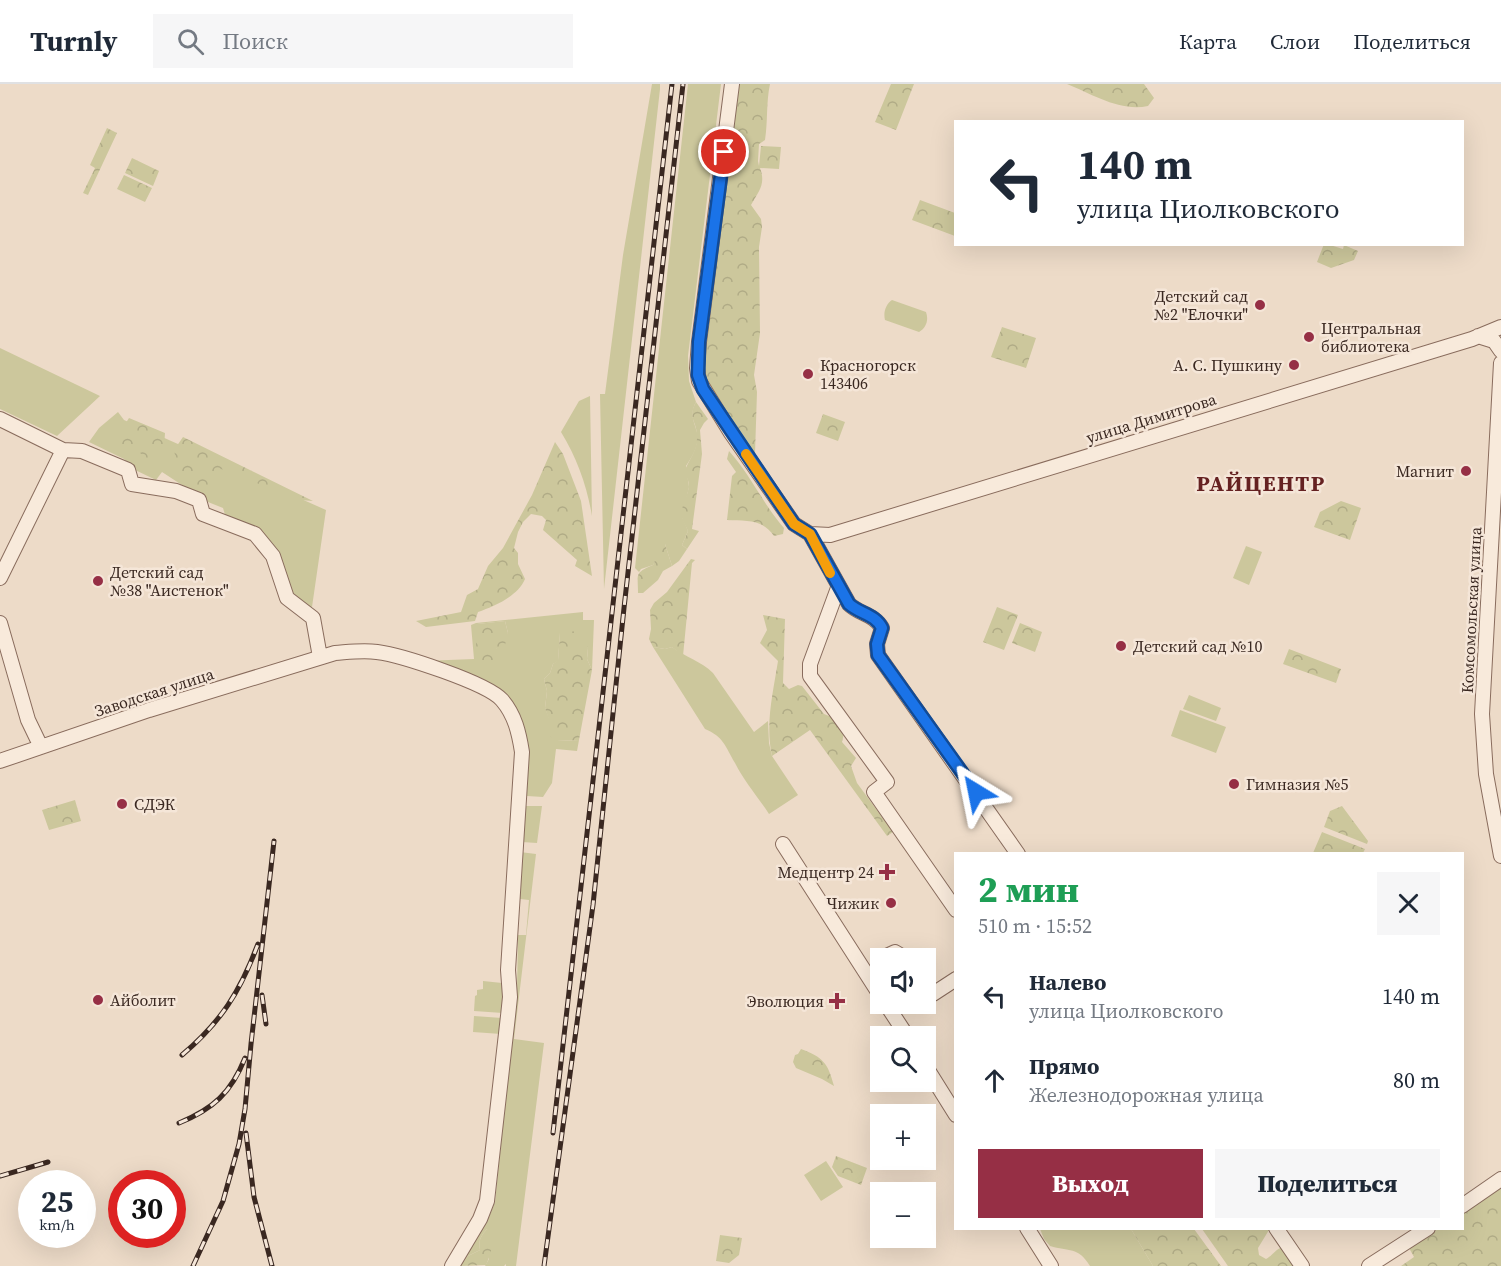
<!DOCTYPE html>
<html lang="ru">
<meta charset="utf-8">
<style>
:root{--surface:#fff;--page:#f6f6f7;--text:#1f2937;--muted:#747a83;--line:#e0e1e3;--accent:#962f45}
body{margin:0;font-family:"Source Serif 4",serif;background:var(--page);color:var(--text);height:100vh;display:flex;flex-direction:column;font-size:22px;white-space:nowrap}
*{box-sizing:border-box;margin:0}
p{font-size:20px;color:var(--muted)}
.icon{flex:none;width:33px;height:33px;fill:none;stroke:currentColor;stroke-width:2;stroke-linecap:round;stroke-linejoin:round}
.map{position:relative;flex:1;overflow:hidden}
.sheet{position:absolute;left:954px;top:768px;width:510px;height:378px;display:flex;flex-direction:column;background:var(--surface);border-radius:0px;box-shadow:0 6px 24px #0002}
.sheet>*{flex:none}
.hud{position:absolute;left:954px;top:36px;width:510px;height:126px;border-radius:0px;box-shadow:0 6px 24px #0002;background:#fff;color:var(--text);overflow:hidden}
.controls{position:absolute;left:870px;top:864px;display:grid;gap:12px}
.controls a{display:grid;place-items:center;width:66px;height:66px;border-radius:0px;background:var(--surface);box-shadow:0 6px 24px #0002;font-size:30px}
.speed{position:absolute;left:18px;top:1086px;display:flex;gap:12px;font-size:30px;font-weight:700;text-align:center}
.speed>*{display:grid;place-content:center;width:78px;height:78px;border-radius:50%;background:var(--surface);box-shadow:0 6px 24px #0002;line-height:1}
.speed small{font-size:15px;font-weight:400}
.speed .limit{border:9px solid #d22;background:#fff;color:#111}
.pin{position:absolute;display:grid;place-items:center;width:51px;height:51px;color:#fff;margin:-26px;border:3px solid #fff;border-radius:50%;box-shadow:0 2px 6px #0007}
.me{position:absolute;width:66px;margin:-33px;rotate:325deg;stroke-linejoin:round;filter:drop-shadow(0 0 4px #0008)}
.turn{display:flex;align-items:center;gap:21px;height:126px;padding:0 24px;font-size:27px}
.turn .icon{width:78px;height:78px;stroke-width:2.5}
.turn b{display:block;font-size:42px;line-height:51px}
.round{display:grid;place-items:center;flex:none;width:63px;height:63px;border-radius:0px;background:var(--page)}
.overview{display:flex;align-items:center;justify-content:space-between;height:102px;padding:0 24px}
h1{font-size:36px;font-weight:800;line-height:45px;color:#1e9e55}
.primary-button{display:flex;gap:12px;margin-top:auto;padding:12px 24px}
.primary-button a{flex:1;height:69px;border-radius:0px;background:var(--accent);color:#fff;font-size:24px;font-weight:800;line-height:69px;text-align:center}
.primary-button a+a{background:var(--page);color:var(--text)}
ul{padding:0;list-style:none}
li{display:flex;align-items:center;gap:18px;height:84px;padding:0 24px}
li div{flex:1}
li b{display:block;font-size:22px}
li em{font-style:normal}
header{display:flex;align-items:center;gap:36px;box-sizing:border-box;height:84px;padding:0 30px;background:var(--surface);border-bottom:2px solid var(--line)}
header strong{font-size:28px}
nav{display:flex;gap:33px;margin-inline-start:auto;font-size:21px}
.search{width:420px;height:54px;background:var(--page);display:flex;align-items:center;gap:15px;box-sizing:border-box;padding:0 21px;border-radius:0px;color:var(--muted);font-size:22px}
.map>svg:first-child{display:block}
.green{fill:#ccc79c;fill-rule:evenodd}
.forest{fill:url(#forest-crowns)}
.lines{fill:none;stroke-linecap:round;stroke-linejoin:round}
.minor-casing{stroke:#896c5d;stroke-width:16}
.minor{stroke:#f8eadb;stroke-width:14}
.rail-casing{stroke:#3a2821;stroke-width:5}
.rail{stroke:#f5e6d8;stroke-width:3;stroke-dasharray:9;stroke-linecap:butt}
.route-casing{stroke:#114b97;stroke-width:15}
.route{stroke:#1a73e8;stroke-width:10}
.slow{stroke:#f59e0b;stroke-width:10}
.poi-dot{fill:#962f45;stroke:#f5e6d8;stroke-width:2}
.labels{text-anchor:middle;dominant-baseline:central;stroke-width:5;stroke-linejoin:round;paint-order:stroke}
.poi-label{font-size:16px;fill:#3a2821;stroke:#f5e6d8;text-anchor:start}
.street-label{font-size:16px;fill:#3a2821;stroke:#f5e6d8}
.district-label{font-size:22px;font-weight:bold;letter-spacing:1.5px;fill:#652121;stroke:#f5e6d8}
</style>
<header>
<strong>Turnly</strong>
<div class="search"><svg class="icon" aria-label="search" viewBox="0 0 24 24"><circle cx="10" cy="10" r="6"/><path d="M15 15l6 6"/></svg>Поиск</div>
<nav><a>Карта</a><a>Слои</a><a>Поделиться</a></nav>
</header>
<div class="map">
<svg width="1501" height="1182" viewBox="0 0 1501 1182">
<defs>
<pattern id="forest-crowns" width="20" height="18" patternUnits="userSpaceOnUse" patternTransform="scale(1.5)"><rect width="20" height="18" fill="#ccc79c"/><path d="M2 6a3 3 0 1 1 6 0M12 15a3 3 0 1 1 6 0" fill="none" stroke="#b0ab86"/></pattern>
</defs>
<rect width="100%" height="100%" fill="#eddbc8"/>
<path class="green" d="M652 0H660V5L604 505 600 310H605L623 171Z
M688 0H721L688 272 689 297 696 318C690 329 693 335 696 345 701 359 693 371 686 382L689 403 682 433 688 447 682 461 687 465 679 477 672 482 665 460 653 481 641 485 639 488 635 484Z
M892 216 926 228C929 236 926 244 919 248L885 236C883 228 886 220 892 216Z
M0 264 100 312 57 352 0 325Z
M590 312 592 432C587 402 577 374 561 348L579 317Z
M118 328 124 336 326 426 312 523 300 518 292 509 278 469 226 434 223 424 208 418 162 388 156 396 133 385 124 375 89 358 99 344Z
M1246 462 1262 468 1249 501 1233 494Z
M583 528V536H594L592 586 587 575 588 564 560 549 558 577 553 580 550 589 544 595 547 607 545 624 558 657 579 656 577 667 556 665 552 699 543 713 527 712C527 671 532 625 493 600L423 577 474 575 471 541 476 539ZM505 537 508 549 496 565 476 557 477 540Z
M653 563 665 565 672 563C685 573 701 577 713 589L754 648 768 637 769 659 772 672 798 711 769 730C758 713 744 697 735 679 725 662 724 653 705 645Z
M1189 611 1221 624 1216 637 1183 625Z
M1180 626 1226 643 1216 669 1171 652Z
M525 722H542L537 759 522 758Z
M520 768 536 770 514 955 544 959 516 1182H506V1180L504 1182H485L489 1175 487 1145C481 1152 478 1156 480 1166L468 1172 460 1182H457L489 1133 495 1118 517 905 518 851H526L529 816 520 815Z
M483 897 502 899 503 929 474 927 475 912 477 911V906L483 905Z
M474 932 502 934 501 950 473 948Z
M826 1077 843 1103 821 1117 804 1091Z
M1040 1145H1131L1153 1182H1090C1078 1162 1069 1168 1050 1162L1044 1155Z"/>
<path class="forest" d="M738 0H770C766 19 768 37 765 56L759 60 758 77 759 82 761 62 781 63 779 85 760 84C766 100 759 107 751 121L761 135 762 143 759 163 760 249 754 291 757 308 755 370C736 343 708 315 703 281Z
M891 0H914L896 46 875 38Z
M1067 0H1144L1154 14 1148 22C1120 28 1092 10 1067 0Z
M107 44 117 49 88 111 83 109 95 84 90 81Z
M132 74 159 87 153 102 125 89Z
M124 91 152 104 145 118 117 105Z
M920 116 955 129V152L912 136Z
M1324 160 1330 161 1343 165 1344 161 1358 167 1354 176 1331 184 1317 178Z
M1002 243 1036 254 1026 284 991 273Z
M696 318 708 335 704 339 700 346 702 370 692 445 699 447 687 465 682 461 688 447C686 443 683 438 682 434 679 417 697 405 684 389 688 376 698 367 697 352 697 337 687 334 696 318Z
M823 330 845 338 838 357 816 349Z
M129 334 165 349 164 364 154 375 146 374 139 368 123 364C116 351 122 345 129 334Z
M183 353 313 417 300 416 221 385 216 401 199 408 195 400 176 396 172 389 175 371 174 366Z
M555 358 563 370 581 417 592 492 575 482 577 476 543 446 546 436 542 432 531 430 523 438 518 448 514 464 518 469V480L525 495C518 512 495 522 478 528L475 537 426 543 416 537 461 528 467 511 478 505 488 482 503 464 532 411Z
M729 367C750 390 763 420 784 444L783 450 774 452C763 435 746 437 727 436L732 392 736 388 727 375Z
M1341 417 1361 424 1350 456 1314 443 1320 428Z
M659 460H665L672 482 663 487 658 496 643 509H638C638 490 634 489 653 481L658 470Z
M691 475 695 476 692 479 683 572 672 563 665 565 653 563 649 555 651 545 650 526 654 519 667 508Z
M997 523 1018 531 1004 566 983 558Z
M763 531 785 535 783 599 789 605 798 601 802 602 824 630 834 634 844 649 842 658 856 674 851 682 857 699 893 748 887 752 810 646 772 672C765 640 773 609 778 577L760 559 767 546Z
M505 537 508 549 505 561 496 565 493 578 486 581 477 573 475 544 477 540Z
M1020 539 1042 548 1035 568 1012 559Z
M572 547 587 552 586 560 588 564 587 575 592 586 579 656 557 657 550 652 547 644 550 639 545 624 547 607 544 595 550 589 553 580 558 576 560 549Z
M1289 565 1341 585 1336 599 1283 580Z
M75 716 81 737 49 746 42 726Z
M1342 722 1368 757 1367 760 1324 743 1330 727Z
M1322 748 1365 765 1363 769H1313Z
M801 965C823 973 828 979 834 1002L822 995 796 984 793 978 795 971 798 970Z
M836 1072 867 1084 861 1101 838 1092 832 1083Z
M1501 1102V1182H1401L1414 1173 1409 1164 1438 1145 1462 1144 1463 1128Z
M487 1145C496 1154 491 1170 486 1181L460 1182 468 1172 480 1166C478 1156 481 1152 487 1145Z
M1131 1145H1194L1221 1182H1153Z
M1202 1145H1268L1269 1146 1258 1164 1259 1171 1266 1175C1273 1171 1275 1166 1282 1163L1294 1182H1228Z
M720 1151 742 1154 739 1171 729 1179 716 1177Z"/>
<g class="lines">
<defs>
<path id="minor" d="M732 0 699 258 697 284 699 297 731 349 794 440 810 450 830 451 1472 255 1501 243
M1478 252 1494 257 1501 267
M1501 279 1482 630 1486 690 1501 772
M0 335 63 366 82 367 128 386 132 400 176 407 199 416 203 430 255 450 273 472 287 514 313 534 320 573
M810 450 849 520C859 530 874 530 882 544L877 560 878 571 1018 770
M0 494 63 366
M838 504 810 580V592L887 698 874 708 956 826
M0 539 28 636 41 663
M0 677 149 626 335 569C349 568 363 566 377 568 401 571 487 599 502 616 515 631 519 649 522 668L508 886 510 913 508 932 487 1117 480 1135 452 1182
M783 760 880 911
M882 874 895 868 905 874
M926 905 933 910 956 895
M886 920 907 952
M926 983 956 1031
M1462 1122 1501 1095
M1027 1144 1051 1182
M1276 1144 1302 1182
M1369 1182 1428 1144"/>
</defs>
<use href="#minor" class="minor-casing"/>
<use href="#minor" class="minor"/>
<defs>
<path id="rail" d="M262 911 266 940
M182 971C221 938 240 908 258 860
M179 1039C213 1025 231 1009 245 974
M246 1049 254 1113 272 1182
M553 1049 672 0
M0 1092 48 1078
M193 1182 223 1117 239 1060 245 1025 251 960 274 757
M544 1182 593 821 624 524 683 0"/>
</defs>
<use href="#rail" class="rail-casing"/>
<use href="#rail" class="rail"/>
</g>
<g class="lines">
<defs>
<path id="route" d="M724 68 699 258 698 291 703 305 794 440 810 450 849 520C860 530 875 530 882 544L877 560 878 571 976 708"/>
</defs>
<use href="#route" class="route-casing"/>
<use href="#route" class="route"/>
<path class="slow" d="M746 370 794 440 810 450 830 489"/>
</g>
<g class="poi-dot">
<circle cx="1260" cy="221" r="6"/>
<circle cx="1309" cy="253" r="6"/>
<circle cx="1294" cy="281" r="6"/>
<circle cx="808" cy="290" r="6"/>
<circle cx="1466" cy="387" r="6"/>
<circle cx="98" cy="497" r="6"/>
<circle cx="1121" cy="562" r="6"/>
<circle cx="1234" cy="700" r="6"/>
<circle cx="122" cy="720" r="6"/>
<path d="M884 779h6v6h6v6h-6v6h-6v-6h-6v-6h6z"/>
<circle cx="891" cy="819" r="6"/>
<circle cx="98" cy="916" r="6"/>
<path d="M834 908h6v6h6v6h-6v6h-6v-6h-6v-6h6z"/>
</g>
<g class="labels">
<g class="poi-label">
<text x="1248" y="212" text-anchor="end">Детский сад<tspan x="1248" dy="18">№2 "Елочки"</tspan></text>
<text x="1321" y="244">Центральная<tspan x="1321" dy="18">библиотека</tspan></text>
<text x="820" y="281">Красногорск<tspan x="820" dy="18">143406</tspan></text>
<text x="1282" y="281" text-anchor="end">А. С. Пушкину</text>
<text x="1454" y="387" text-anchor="end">Магнит</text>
<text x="110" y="488">Детский сад<tspan x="110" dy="18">№38 "Аистенок"</tspan></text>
<text x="1133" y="562">Детский сад №10</text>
<text x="1246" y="700">Гимназия №5</text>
<text x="134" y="720">СДЭК</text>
<text x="874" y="788" text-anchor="end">Медцентр 24</text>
<text x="879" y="819" text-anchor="end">Чижик</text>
<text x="110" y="916">Айболит</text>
<text x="824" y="917" text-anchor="end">Эволюция</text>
</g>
<g class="street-label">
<text transform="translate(1151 334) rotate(-17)">улица Димитрова</text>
<text transform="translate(1471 526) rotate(-87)">Комсомольская улица</text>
<text transform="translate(154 608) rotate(-18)">Заводская улица</text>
</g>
<g class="district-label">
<text x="1261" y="399">РАЙЦЕНТР</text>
</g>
</g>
</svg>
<div class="controls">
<a><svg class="icon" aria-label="sound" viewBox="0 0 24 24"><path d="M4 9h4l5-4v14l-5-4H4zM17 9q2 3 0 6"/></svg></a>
<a><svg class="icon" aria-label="search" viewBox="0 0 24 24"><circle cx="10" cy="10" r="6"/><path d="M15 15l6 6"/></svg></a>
<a>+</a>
<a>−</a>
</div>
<div class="speed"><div>25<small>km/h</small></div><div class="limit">30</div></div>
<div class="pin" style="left:724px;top:68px;background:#d93025"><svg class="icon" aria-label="arrive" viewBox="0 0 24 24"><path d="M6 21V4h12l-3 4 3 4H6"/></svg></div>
<svg class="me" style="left:976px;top:708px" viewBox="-20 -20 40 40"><path d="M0-17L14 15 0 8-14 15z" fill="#1a73e8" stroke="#fff" stroke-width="4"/></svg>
<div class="hud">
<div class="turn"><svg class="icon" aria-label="left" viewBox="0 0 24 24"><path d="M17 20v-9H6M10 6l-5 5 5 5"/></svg><div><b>140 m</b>улица Циолковского</div></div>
</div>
<section class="sheet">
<div class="overview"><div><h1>2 мин</h1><p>510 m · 15:52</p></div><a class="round"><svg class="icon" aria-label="close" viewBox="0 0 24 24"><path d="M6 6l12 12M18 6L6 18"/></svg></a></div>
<ul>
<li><svg class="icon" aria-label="left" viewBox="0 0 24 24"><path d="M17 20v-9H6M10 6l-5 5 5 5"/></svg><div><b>Налево</b><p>улица Циолковского</p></div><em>140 m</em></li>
<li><svg class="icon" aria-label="ahead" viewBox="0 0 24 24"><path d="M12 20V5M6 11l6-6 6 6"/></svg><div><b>Прямо</b><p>Железнодорожная улица</p></div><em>80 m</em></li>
</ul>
<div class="primary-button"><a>Выход</a><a>Поделиться</a></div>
</section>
</div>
